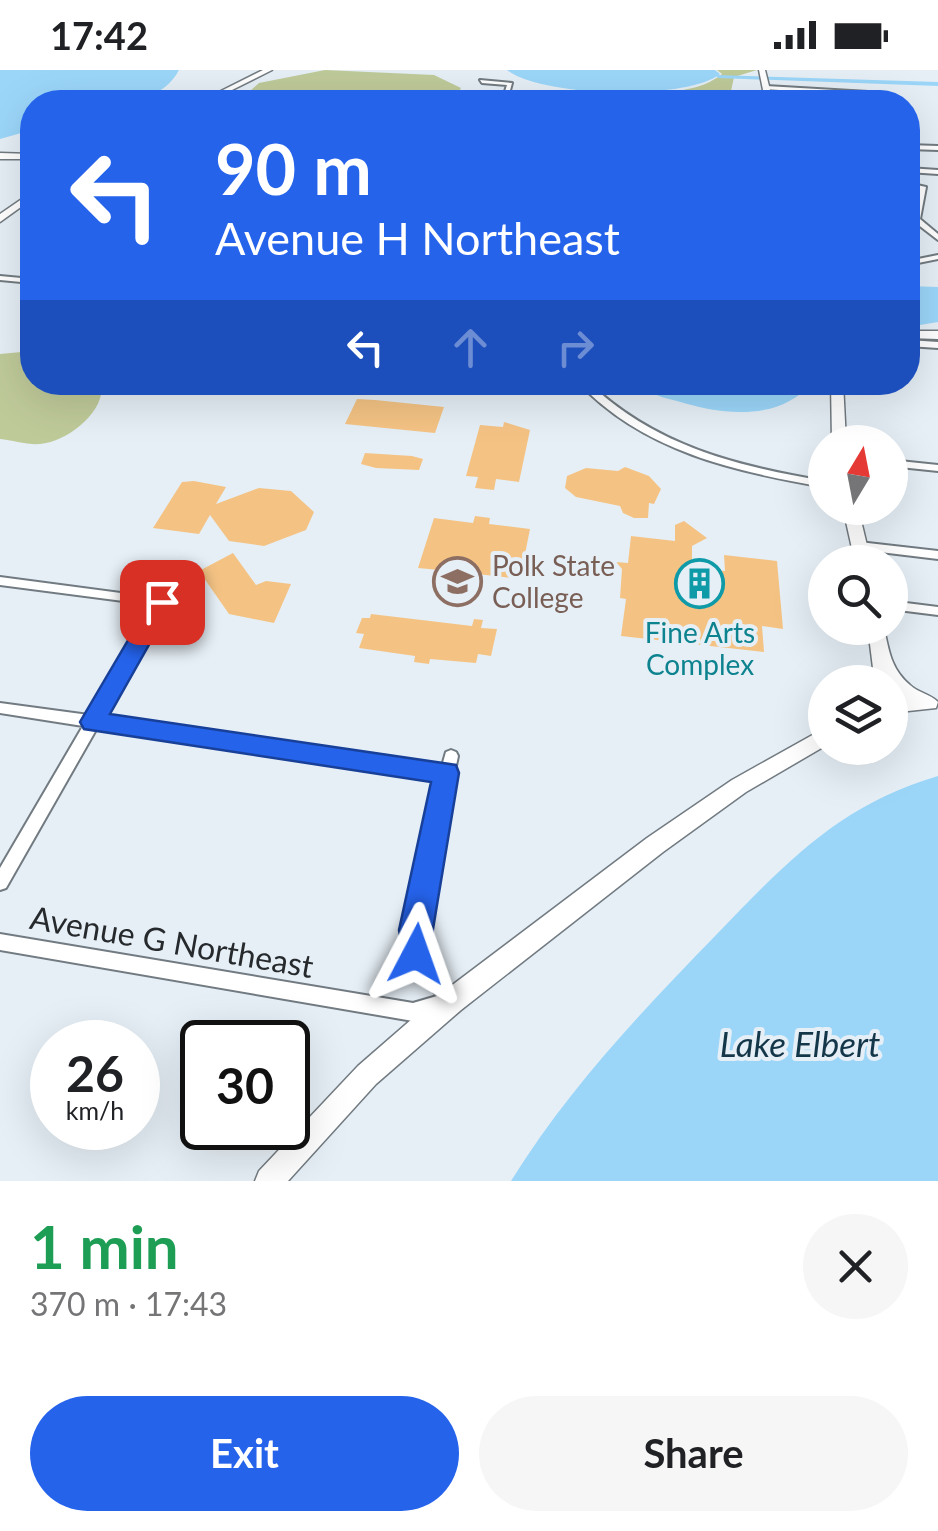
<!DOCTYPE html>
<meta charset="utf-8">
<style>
:root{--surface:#fff;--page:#f6f6f6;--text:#202124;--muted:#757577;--accent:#2563eb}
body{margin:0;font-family:Lato,sans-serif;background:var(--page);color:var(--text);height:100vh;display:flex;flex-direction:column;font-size:38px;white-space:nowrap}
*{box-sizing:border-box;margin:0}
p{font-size:32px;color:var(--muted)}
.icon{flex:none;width:55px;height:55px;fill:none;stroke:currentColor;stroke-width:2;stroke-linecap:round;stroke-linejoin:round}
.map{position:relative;height:1111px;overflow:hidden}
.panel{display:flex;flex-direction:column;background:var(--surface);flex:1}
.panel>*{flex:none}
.top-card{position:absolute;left:20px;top:20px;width:900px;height:305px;border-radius:40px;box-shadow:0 10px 40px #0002;background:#2563eb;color:#fff;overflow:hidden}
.needle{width:65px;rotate:10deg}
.buttons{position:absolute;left:808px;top:355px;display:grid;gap:20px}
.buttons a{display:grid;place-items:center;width:100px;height:100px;border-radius:50%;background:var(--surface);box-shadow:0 10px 40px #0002;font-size:50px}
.speed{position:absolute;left:30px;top:950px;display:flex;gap:20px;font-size:50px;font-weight:700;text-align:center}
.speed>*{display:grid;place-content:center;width:130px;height:130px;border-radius:50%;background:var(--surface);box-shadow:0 10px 40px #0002;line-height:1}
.speed small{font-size:25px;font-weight:400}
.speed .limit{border:5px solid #111;border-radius:15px;background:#fff;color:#111}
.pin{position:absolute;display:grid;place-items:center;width:85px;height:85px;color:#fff;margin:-42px;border-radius:20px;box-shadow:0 5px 15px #0006}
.me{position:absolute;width:110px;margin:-55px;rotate:4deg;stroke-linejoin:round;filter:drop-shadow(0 0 8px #0008)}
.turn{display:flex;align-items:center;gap:35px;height:210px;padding:0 30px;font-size:45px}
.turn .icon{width:130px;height:130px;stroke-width:2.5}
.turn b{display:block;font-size:70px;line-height:85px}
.lanes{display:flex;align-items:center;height:95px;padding:0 30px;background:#0003;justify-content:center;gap:50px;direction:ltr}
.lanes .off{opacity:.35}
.round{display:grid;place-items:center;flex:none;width:105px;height:105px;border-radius:52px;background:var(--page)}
.overview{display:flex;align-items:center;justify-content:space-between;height:170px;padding:0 30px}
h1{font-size:60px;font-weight:700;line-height:75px;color:#1e9e55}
.action{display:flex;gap:20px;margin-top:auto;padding:20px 30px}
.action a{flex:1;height:115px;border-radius:60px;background:var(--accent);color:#fff;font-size:40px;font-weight:700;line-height:115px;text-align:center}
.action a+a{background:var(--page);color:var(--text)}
.status{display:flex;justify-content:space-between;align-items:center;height:70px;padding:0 50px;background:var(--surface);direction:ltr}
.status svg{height:28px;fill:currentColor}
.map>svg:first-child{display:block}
.green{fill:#bfca99}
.water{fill:#9bd6f9}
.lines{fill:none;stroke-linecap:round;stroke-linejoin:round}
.canal{fill:#9bd6f9;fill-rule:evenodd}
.building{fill:#f4c384}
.street-casing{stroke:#727b81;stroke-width:4}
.secondary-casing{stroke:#727b81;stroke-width:3}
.street{fill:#fff;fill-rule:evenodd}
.secondary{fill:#fff;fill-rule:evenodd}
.route{fill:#2563eb;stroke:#184099;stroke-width:2.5}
.labels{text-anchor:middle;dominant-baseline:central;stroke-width:8;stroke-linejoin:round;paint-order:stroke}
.education-label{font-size:28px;fill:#785e54;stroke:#e6eff6;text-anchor:start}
.culture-label{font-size:28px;fill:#0d838f;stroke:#e6eff6}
.near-street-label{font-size:32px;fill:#272a2d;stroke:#e6eff6}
.near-water-label{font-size:35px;font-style:italic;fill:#143649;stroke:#e6eff6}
</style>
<div class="status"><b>17:42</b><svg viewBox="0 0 49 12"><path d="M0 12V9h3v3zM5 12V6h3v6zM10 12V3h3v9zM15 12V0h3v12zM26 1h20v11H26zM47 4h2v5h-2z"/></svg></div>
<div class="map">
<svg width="938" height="1111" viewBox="0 0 938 1111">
<rect width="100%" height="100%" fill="#e6eff6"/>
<path class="green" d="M325 0 434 5 461 18 453 32H212L242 28 259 13Z
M717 0H757L734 7 731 21 680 22 681 27 595 29 597 20C634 22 692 29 722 4Z
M32 281V312L101 313C107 341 67 372 40 374 27 375 12 370 0 369V284Z"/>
<path class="water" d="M0 0H179C153 48 79 32 32 32V60L0 69Z
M507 0H715L720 4C686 31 541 27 507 0Z
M908 216 938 217V252L908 257Z
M644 313H812C778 352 722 345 677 331 664 328 650 325 644 313Z
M938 706V1111H511C568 1019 642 941 717 864 786 793 839 735 938 706Z"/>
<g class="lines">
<path class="canal" d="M716 5 938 12V16L718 8Z"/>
</g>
<path class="building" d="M357 329 375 330 444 337 435 363 345 354Z
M504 352 530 360 519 412 496 409 494 420 475 418 478 407 466 406 480 355 503 357Z
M365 383 412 386 423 389 419 400 376 398 361 394Z
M625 397 649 406 661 419 654 434 649 433 648 448H634L623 443 620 436 576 427 565 418 567 406 586 398 618 401Z
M194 411 226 417 216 434 259 418 291 421 314 442 306 460 264 476 229 471 210 445 199 464 153 458 182 412Z
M475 446 490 448 489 454 530 459 520 509 477 504 474 515 458 513 460 502 418 498 434 448 473 453Z
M684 451 707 468 692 476V497L725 501 724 485 777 491 783 559 762 556 764 582 621 566 626 529 620 528 622 499 616 492 628 493 631 466 675 471V455Z
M233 483 256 515 266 511 291 514 274 553 229 544 199 501Z
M371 544 472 556 474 549 483 550 481 558 497 559 491 586 478 584 476 593 430 589 429 594 414 592 415 586 359 578 364 564 356 563 362 548H370Z"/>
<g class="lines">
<defs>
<path id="street" d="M480 10 512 13 509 24 564 32 508 27 506 31H502L507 15 482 13Z
M766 16 886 23 889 25 886 27 764 19Z
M601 26 773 28 776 30 773 32 599 29Z
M908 75 938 76V80L908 79Z
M908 98 938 100V104L908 102Z
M908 113 926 117 920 149 938 164V170L912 150 919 118 908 117Z
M938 185V189L908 195V191Z
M0 206 32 209V213L0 210Z
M908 270 938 272V278L908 276Z
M578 312H588C655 376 736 396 825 411V417C736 402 642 381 578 312Z
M890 390 938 395V401L890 396Z
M859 472 938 481V489L855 479 853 476 855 473Z
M0 507 166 529 168 532 103 647 442 696 446 682 451 680 456 682 458 686 422 860 424 881 458 925 461 931 458 937 413 951 0 880V864L413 933 437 926 410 890 408 884 406 860 439 708 97 658 6 818 0 820V798L83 656 0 643V633L89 645 154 535 0 515Z
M890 531 938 537V545L890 539Z"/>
<path id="secondary" d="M263 0H272L208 32H199Z
M759 0H765L771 24 780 32H773L764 25Z
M0 83 32 84V89H0Z
M32 122V129L0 152V144Z
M938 261V269L908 268V261Z
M831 312H843L846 372H832Z
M843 438H858L871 492H855Z
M868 558H884C889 581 891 599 910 615 919 623 930 624 938 632L936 638 890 643V627H898L890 617V612L876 611 874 606Z
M825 658V676L746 722 663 782 461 940 376 1014 288 1111H255L259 1101 358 996 443 922 647 768 732 710Z"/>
</defs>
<use href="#street" class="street-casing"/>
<use href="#secondary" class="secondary-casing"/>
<use href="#street" class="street"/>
<use href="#secondary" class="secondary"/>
</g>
<path class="route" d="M162 524 173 532 110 644 456 695 459 703 427 895 416 899 405 895 399 860 431 712 84 659 80 652 84 645 154 526Z"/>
<defs>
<symbol id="university-ring" viewBox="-11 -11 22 22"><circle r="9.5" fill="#e6eff6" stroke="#8d6e63" stroke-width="1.5"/><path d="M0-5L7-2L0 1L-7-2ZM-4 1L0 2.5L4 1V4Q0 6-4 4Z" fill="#8d6e63"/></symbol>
<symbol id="building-ring" viewBox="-11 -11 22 22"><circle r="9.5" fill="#e6eff6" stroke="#0f9aa8" stroke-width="1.5"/><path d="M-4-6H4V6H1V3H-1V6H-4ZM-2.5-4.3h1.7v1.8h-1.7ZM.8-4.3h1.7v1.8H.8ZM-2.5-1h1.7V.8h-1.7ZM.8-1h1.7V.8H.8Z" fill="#0f9aa8"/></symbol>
</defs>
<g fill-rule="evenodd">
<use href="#university-ring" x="430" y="484" width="55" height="55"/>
<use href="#building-ring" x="672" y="486" width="55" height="55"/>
</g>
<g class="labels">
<g class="education-label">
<text x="492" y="495">Polk State<tspan x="492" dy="32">College</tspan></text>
</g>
<g class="culture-label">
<text x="700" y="562">Fine Arts<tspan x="700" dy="32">Complex</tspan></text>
</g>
<g class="near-street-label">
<text transform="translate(172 871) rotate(10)">Avenue G Northeast</text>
</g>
<g class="near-water-label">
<text x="800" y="973">Lake Elbert</text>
</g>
</g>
</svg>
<div class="buttons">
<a><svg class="needle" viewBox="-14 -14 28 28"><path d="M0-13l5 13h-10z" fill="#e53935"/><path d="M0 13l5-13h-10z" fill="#757577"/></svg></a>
<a><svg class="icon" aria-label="search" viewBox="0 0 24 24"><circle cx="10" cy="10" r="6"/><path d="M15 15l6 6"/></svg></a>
<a><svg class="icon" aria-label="layers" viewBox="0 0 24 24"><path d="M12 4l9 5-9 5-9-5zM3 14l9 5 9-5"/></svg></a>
</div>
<div class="speed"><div>26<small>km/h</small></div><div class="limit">30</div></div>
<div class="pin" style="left:162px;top:532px;background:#d93025"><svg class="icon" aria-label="arrive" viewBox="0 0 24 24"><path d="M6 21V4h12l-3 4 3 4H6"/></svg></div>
<svg class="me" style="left:416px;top:884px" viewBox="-20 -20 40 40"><path d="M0-17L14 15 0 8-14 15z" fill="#2563eb" stroke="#fff" stroke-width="4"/></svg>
<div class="top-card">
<div class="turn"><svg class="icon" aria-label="left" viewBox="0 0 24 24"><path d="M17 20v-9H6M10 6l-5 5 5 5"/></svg><div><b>90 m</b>Avenue H Northeast</div></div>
<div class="lanes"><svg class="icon" aria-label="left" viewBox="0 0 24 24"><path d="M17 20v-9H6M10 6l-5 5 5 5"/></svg><svg class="icon off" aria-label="ahead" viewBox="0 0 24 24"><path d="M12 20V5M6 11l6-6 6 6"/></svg><svg class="icon off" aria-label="right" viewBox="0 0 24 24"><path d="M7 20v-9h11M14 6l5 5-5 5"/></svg></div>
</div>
</div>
<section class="panel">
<div class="overview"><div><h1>1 min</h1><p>370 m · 17:43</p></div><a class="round"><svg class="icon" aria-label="close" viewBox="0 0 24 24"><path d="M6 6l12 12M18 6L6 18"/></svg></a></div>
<div class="action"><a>Exit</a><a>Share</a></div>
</section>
